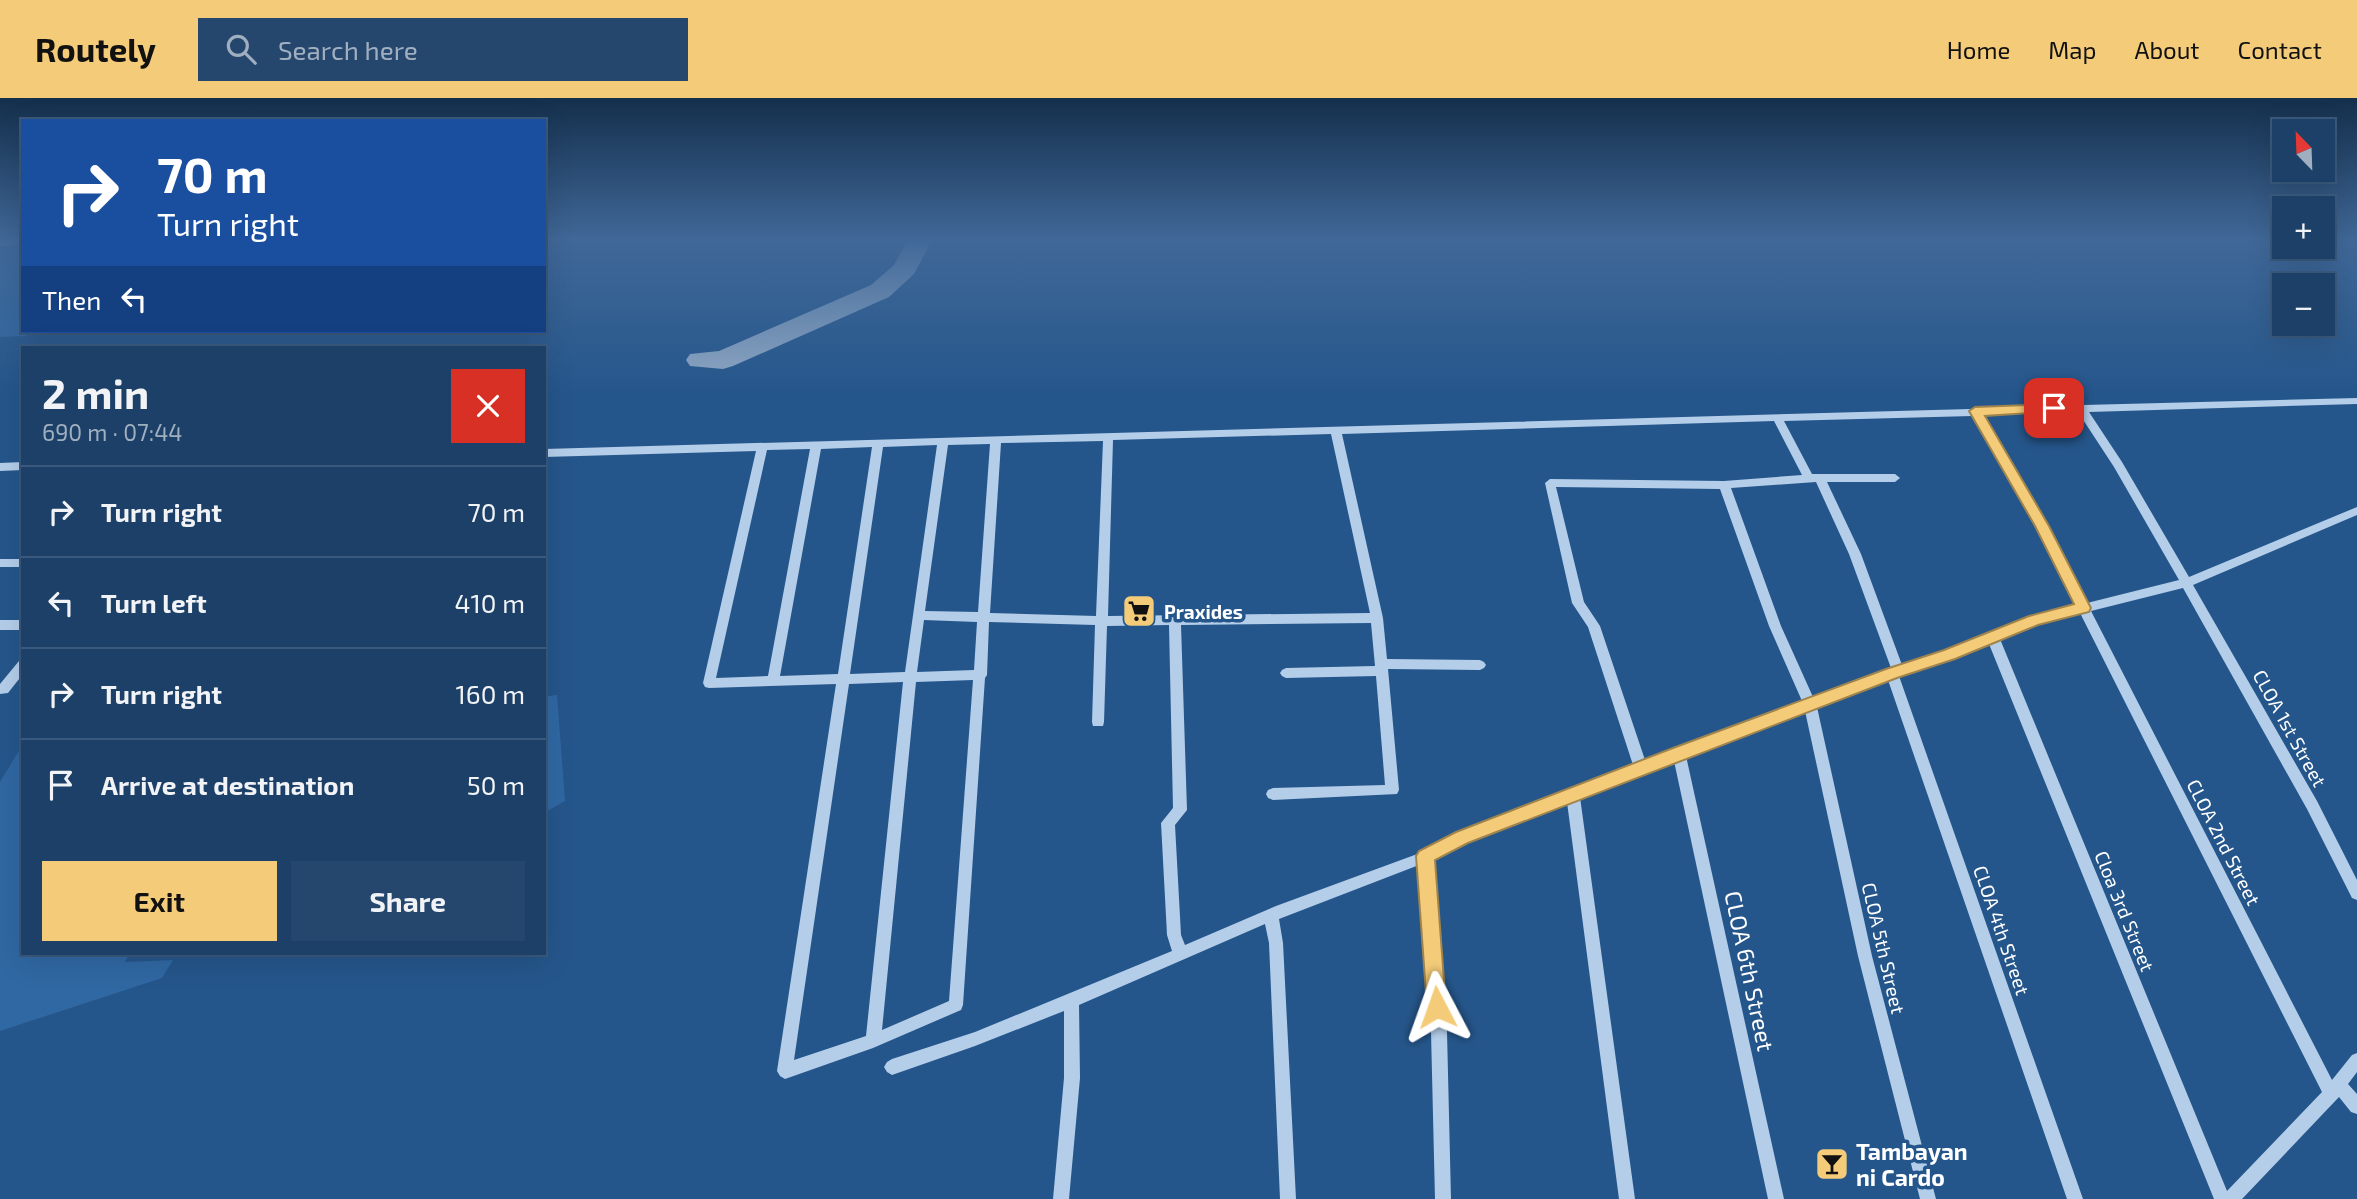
<!DOCTYPE html>
<meta charset="utf-8">
<style>
:root{--surface:#1c4068;--page:#25476e;--text:#f1f3f6;--muted:#a0afc0;--line:#3a597c;--accent:#f4cb78}
body{margin:0;font-family:"Exo 2",sans-serif;background:var(--page);color:var(--text);height:100vh;display:flex;flex-direction:column;font-size:26px;white-space:nowrap}
*{box-sizing:border-box;margin:0}
p{font-size:23px;color:var(--muted)}
.icon{flex:none;width:38px;height:38px;fill:none;stroke:currentColor;stroke-width:2;stroke-linecap:round;stroke-linejoin:round}
.map{position:relative;flex:1;overflow:hidden}
.details{position:absolute;left:21px;top:248px;width:525px;height:609px;display:flex;flex-direction:column;background:var(--surface);border-radius:0px;box-shadow:0 7px 28px #0002,0 0 0 2px var(--line)}
.details>*{flex:none}
.top-card{position:absolute;left:21px;top:21px;width:525px;height:214px;border-radius:0px;box-shadow:0 7px 28px #0002,0 0 0 2px var(--line);background:#1a4fa0;color:#fff;overflow:hidden}
.needle{width:46px;rotate:337deg}
.buttons{position:absolute;left:2272px;top:21px;display:grid;gap:14px}
.buttons a{display:grid;place-items:center;width:63px;height:63px;border-radius:0px;background:var(--surface);box-shadow:0 7px 28px #0002,0 0 0 2px var(--line);font-size:35px}
.pin{position:absolute;display:grid;place-items:center;width:60px;height:60px;color:#fff;margin:-30px;border-radius:14px;box-shadow:0 4px 10px #0006}
.me{position:absolute;width:77px;margin:-38px;rotate:356deg;stroke-linejoin:round;filter:drop-shadow(0 0 5px #0008)}
.turn{display:flex;align-items:center;gap:24px;height:147px;padding:0 21px;font-size:32px}
.turn .icon{width:91px;height:91px;stroke-width:2.5}
.turn b{display:block;font-size:49px;line-height:60px}
.then{display:flex;align-items:center;height:66px;padding:0 21px;background:#0003;gap:14px;font-size:26px}
.round{display:grid;place-items:center;flex:none;width:74px;height:74px;border-radius:0px;background:var(--page)}
.headline{display:flex;align-items:center;justify-content:space-between;height:119px;padding:0 21px}
h1{font-size:42px;font-weight:700;line-height:52px}
.button{display:flex;gap:14px;margin-top:auto;padding:14px 21px}
.button a{flex:1;height:80px;border-radius:0px;background:var(--accent);color:#111;font-size:28px;font-weight:700;line-height:80px;text-align:center}
.button a+a{background:var(--page);color:var(--text)}
ul{padding:0;list-style:none}
li{display:flex;align-items:center;gap:21px;height:91px;padding:0 21px;border-top:2px solid var(--line)}
li div{flex:1}
li b{display:block;font-size:26px}
li em{font-style:normal}
header{display:flex;align-items:center;gap:42px;box-sizing:border-box;height:98px;padding:0 35px;background:var(--accent);color:#111}
header strong{font-size:33px}
nav{display:flex;gap:38px;margin-inline-start:auto;font-size:24px}
.search{width:490px;height:63px;background:var(--page);display:flex;align-items:center;gap:18px;box-sizing:border-box;padding:0 24px;border-radius:0px;color:var(--muted);font-size:26px}
.map>svg:first-child{display:block}
.green{fill:#3068a3}
.lines{fill:none;stroke-linecap:round;stroke-linejoin:round}
.taxiway{fill:#92aac5;fill-rule:evenodd}
.minor{fill:#b4ceea;fill-rule:evenodd}
.route{fill:#f4cb78;stroke:#9f844e;stroke-width:2}
.labels{text-anchor:middle;dominant-baseline:central;stroke-width:7;stroke-linejoin:round;paint-order:stroke}
.poi-label{font-size:19px;font-weight:bold;fill:#fff;stroke:#25568b;text-anchor:start}
.street-label{font-size:19px;fill:#fff;stroke:#25568b}
.near-street-label{font-size:23px;fill:#fff;stroke:#25568b}
.near-poi-label{font-size:23px;font-weight:bold;fill:#fff;stroke:#25568b;text-anchor:start}
</style>
<header>
<strong>Routely</strong>
<div class="search"><svg class="icon" aria-label="search" viewBox="0 0 24 24"><circle cx="10" cy="10" r="6"/><path d="M15 15l6 6"/></svg>Search here</div>
<nav><a>Home</a><a>Map</a><a>About</a><a>Contact</a></nav>
</header>
<div class="map">
<svg width="2357" height="1101" viewBox="0 0 2357 1101">
<rect width="100%" height="100%" fill="#25568b"/>
<path class="green" d="M23 150V233H28L26 238 0 239V151Z
M557 597 565 703 544 715V599Z
M23 646V856H129L125 864 173 862 162 880 0 933V684Z"/>
<g class="lines">
<path class="taxiway" d="M908 142H932L914 176 889 199 733 268 723 271 690 268 686 262 690 256 719 253 871 187 894 167Z"/>
<path class="minor" d="M0 142H23V146L0 148Z
M2357 300V306L2089 314 2122 364 2189 479 2357 409V417L2193 487 2317 703 2357 782V802L2352 800 2307 711 2183 490 2091 513 2332 982 2352 957 2357 955V974L2348 986 2357 996V1016L2351 1014 2339 999 2242 1101H2214L1989 546 1953 560 1899 578 2083 1101H2067L1888 582 1817 609 1872 858 1936 1101H1920L1858 858 1805 613 1686 658 1784 1101H1768L1674 663 1580 699 1635 1101H1619L1567 704 1467 743 1432 762 1447 934 1451 1101H1435L1431 934 1419 767 1279 821 1283 845 1296 1101H1280L1269 845 1265 826 1079 907 1080 980 1069 1101H1053L1064 980V913L975 948 892 977 887 974 884 969 887 964 892 961 975 934 1172 853 1167 837 1161 725 1173 710 1169 527 1107 528 1104 624 1103 628H1093L1092 624 1095 527 989 524 987 577 985 580 963 907 961 912 873 950 785 981 780 978 777 973 836 586 709 590 705 589 703 585 756 353 544 359V351L2076 308 2080 306 2084 307ZM2078 314 2114 369 2179 482 2087 505 2048 428 1983 317ZM1972 318 2036 428 2076 507 2031 519 1945 553 1902 567 1861 456 1827 384H1895L1900 380 1895 376H1812L1784 323ZM1774 323 1802 377 1724 383 1550 381 1545 385 1572 505 1588 529 1633 667 1457 735 1420 755 1276 808 1185 847 1181 837 1175 727 1187 712 1181 527 1371 525 1375 568 1286 570 1282 572 1280 575 1282 578 1286 580 1376 578 1385 687 1273 690 1268 692 1266 696 1268 700 1273 702 1397 696 1399 692 1388 571 1480 572 1484 570 1486 567 1484 564 1480 562 1387 561 1383 520 1342 336ZM1331 336 1370 515 1108 518 1113 342ZM1103 343 1096 518 990 515 1001 345ZM990 346 978 514 925 513 948 347ZM937 347 905 574 850 576 883 349ZM872 349 838 576 780 578 821 351ZM810 351 768 578 716 580 767 352ZM1816 384 1849 456 1891 570 1813 599 1781 528 1731 390ZM1556 389 1720 391 1769 528 1802 603 1645 662 1600 528 1584 504ZM2080 515 2322 994 2227 1093 2000 541 2037 526ZM924 522 977 524 974 572 917 574ZM973 582 949 903 882 932 916 584ZM903 584 866 938 794 962 849 586Z
M23 364V372L0 373V365Z
M0 461H23V469H0Z
M0 522H23V532H0Z
M23 561V576L8 595 0 596V586L19 563Z"/>
</g>
<linearGradient id="sky" x2="0" y2="1"><stop stop-color="#142f4c"/><stop offset="0.48" stop-color="#406898"/><stop offset="1" stop-color="#406898" stop-opacity="0"/></linearGradient>
<rect width="2357" height="296" fill="url(#sky)"/>
<path class="route" d="M2054 306 2059 307V313L1985 318 2049 428 2091 510 2089 514 2038 527 1955 561 1897 580 1468 745 1435 762 1446 909 1443 915 1437 918 1430 915 1427 909 1416 758 1419 753 1456 734 1673 650 1886 571 1944 552 2029 518 2074 506 2035 428 1969 313 1975 309Z"/>
<defs>
<symbol id="supermarket-square" viewBox="-11 -11 22 22"><rect x="-9" y="-9" width="18" height="18" rx="4" fill="#f4cb78" stroke="#25568b"/><path d="M-6-5.5h2.5l.6 2H6L4.5 2H-2.5L-4.4-4H-6ZM-1.5 3.2a1.3 1.3 0 1 0 .1 0ZM3 3.2a1.3 1.3 0 1 0 .1 0Z" fill="#111"/></symbol>
<symbol id="bar-square" viewBox="-11 -11 22 22"><rect x="-9" y="-9" width="18" height="18" rx="4" fill="#f4cb78" stroke="#25568b"/><path d="M-6-5H6L.8 .8V4.5H3.5V6h-7V4.5H-.8V.8Z" fill="#111"/></symbol>
</defs>
<g fill-rule="evenodd">
<use href="#supermarket-square" x="1120" y="494" width="38" height="38"/>
<use href="#bar-square" x="1813" y="1047" width="38" height="38"/>
</g>
<g class="labels">
<g class="poi-label">
<text x="1164" y="513">Praxides</text>
</g>
<g class="street-label">
<text transform="translate(2290 630) rotate(61)">CLOA 1st Street</text>
<text transform="translate(2224 744) rotate(63)">CLOA 2nd Street</text>
<text transform="translate(2125 813) rotate(68)">Cloa 3rd Street</text>
<text transform="translate(2002 832) rotate(71)">CLOA 4th Street</text>
<text transform="translate(1884 850) rotate(77)">CLOA 5th Street</text>
</g>
<g class="near-street-label">
<text transform="translate(1750 873) rotate(78)">CLOA 6th Street</text>
</g>
<g class="near-poi-label">
<text x="1856" y="1053">Tambayan<tspan x="1856" dy="26">ni Cardo</tspan></text>
</g>
</g>
</svg>
<div class="buttons">
<a><svg class="needle" viewBox="-14 -14 28 28"><path d="M0-13l5 13h-10z" fill="#e53935"/><path d="M0 13l5-13h-10z" fill="#a0afc0"/></svg></a>
<a>+</a>
<a>−</a>
</div>
<div class="pin" style="left:2054px;top:310px;background:#d93025"><svg class="icon" aria-label="arrive" viewBox="0 0 24 24"><path d="M6 21V4h12l-3 4 3 4H6"/></svg></div>
<svg class="me" style="left:1437px;top:909px" viewBox="-20 -20 40 40"><path d="M0-17L14 15 0 8-14 15z" fill="#f4cb78" stroke="#fff" stroke-width="4"/></svg>
<div class="top-card">
<div class="turn"><svg class="icon" aria-label="right" viewBox="0 0 24 24"><path d="M7 20v-9h11M14 6l5 5-5 5"/></svg><div><b>70 m</b>Turn right</div></div>
<div class="then">Then<svg class="icon" aria-label="left" viewBox="0 0 24 24"><path d="M17 20v-9H6M10 6l-5 5 5 5"/></svg></div>
</div>
<section class="details">
<div class="headline"><div><h1>2 min</h1><p>690 m · 07:44</p></div><a class="round" style="background:#d93025;color:#fff"><svg class="icon" aria-label="close" viewBox="0 0 24 24"><path d="M6 6l12 12M18 6L6 18"/></svg></a></div>
<ul>
<li><svg class="icon" aria-label="right" viewBox="0 0 24 24"><path d="M7 20v-9h11M14 6l5 5-5 5"/></svg><div><b>Turn right</b></div><em>70 m</em></li>
<li><svg class="icon" aria-label="left" viewBox="0 0 24 24"><path d="M17 20v-9H6M10 6l-5 5 5 5"/></svg><div><b>Turn left</b></div><em>410 m</em></li>
<li><svg class="icon" aria-label="right" viewBox="0 0 24 24"><path d="M7 20v-9h11M14 6l5 5-5 5"/></svg><div><b>Turn right</b></div><em>160 m</em></li>
<li><svg class="icon" aria-label="arrive" viewBox="0 0 24 24"><path d="M6 21V4h12l-3 4 3 4H6"/></svg><div><b>Arrive at destination</b></div><em>50 m</em></li>
</ul>
<div class="button"><a>Exit</a><a>Share</a></div>
</section>
</div>
